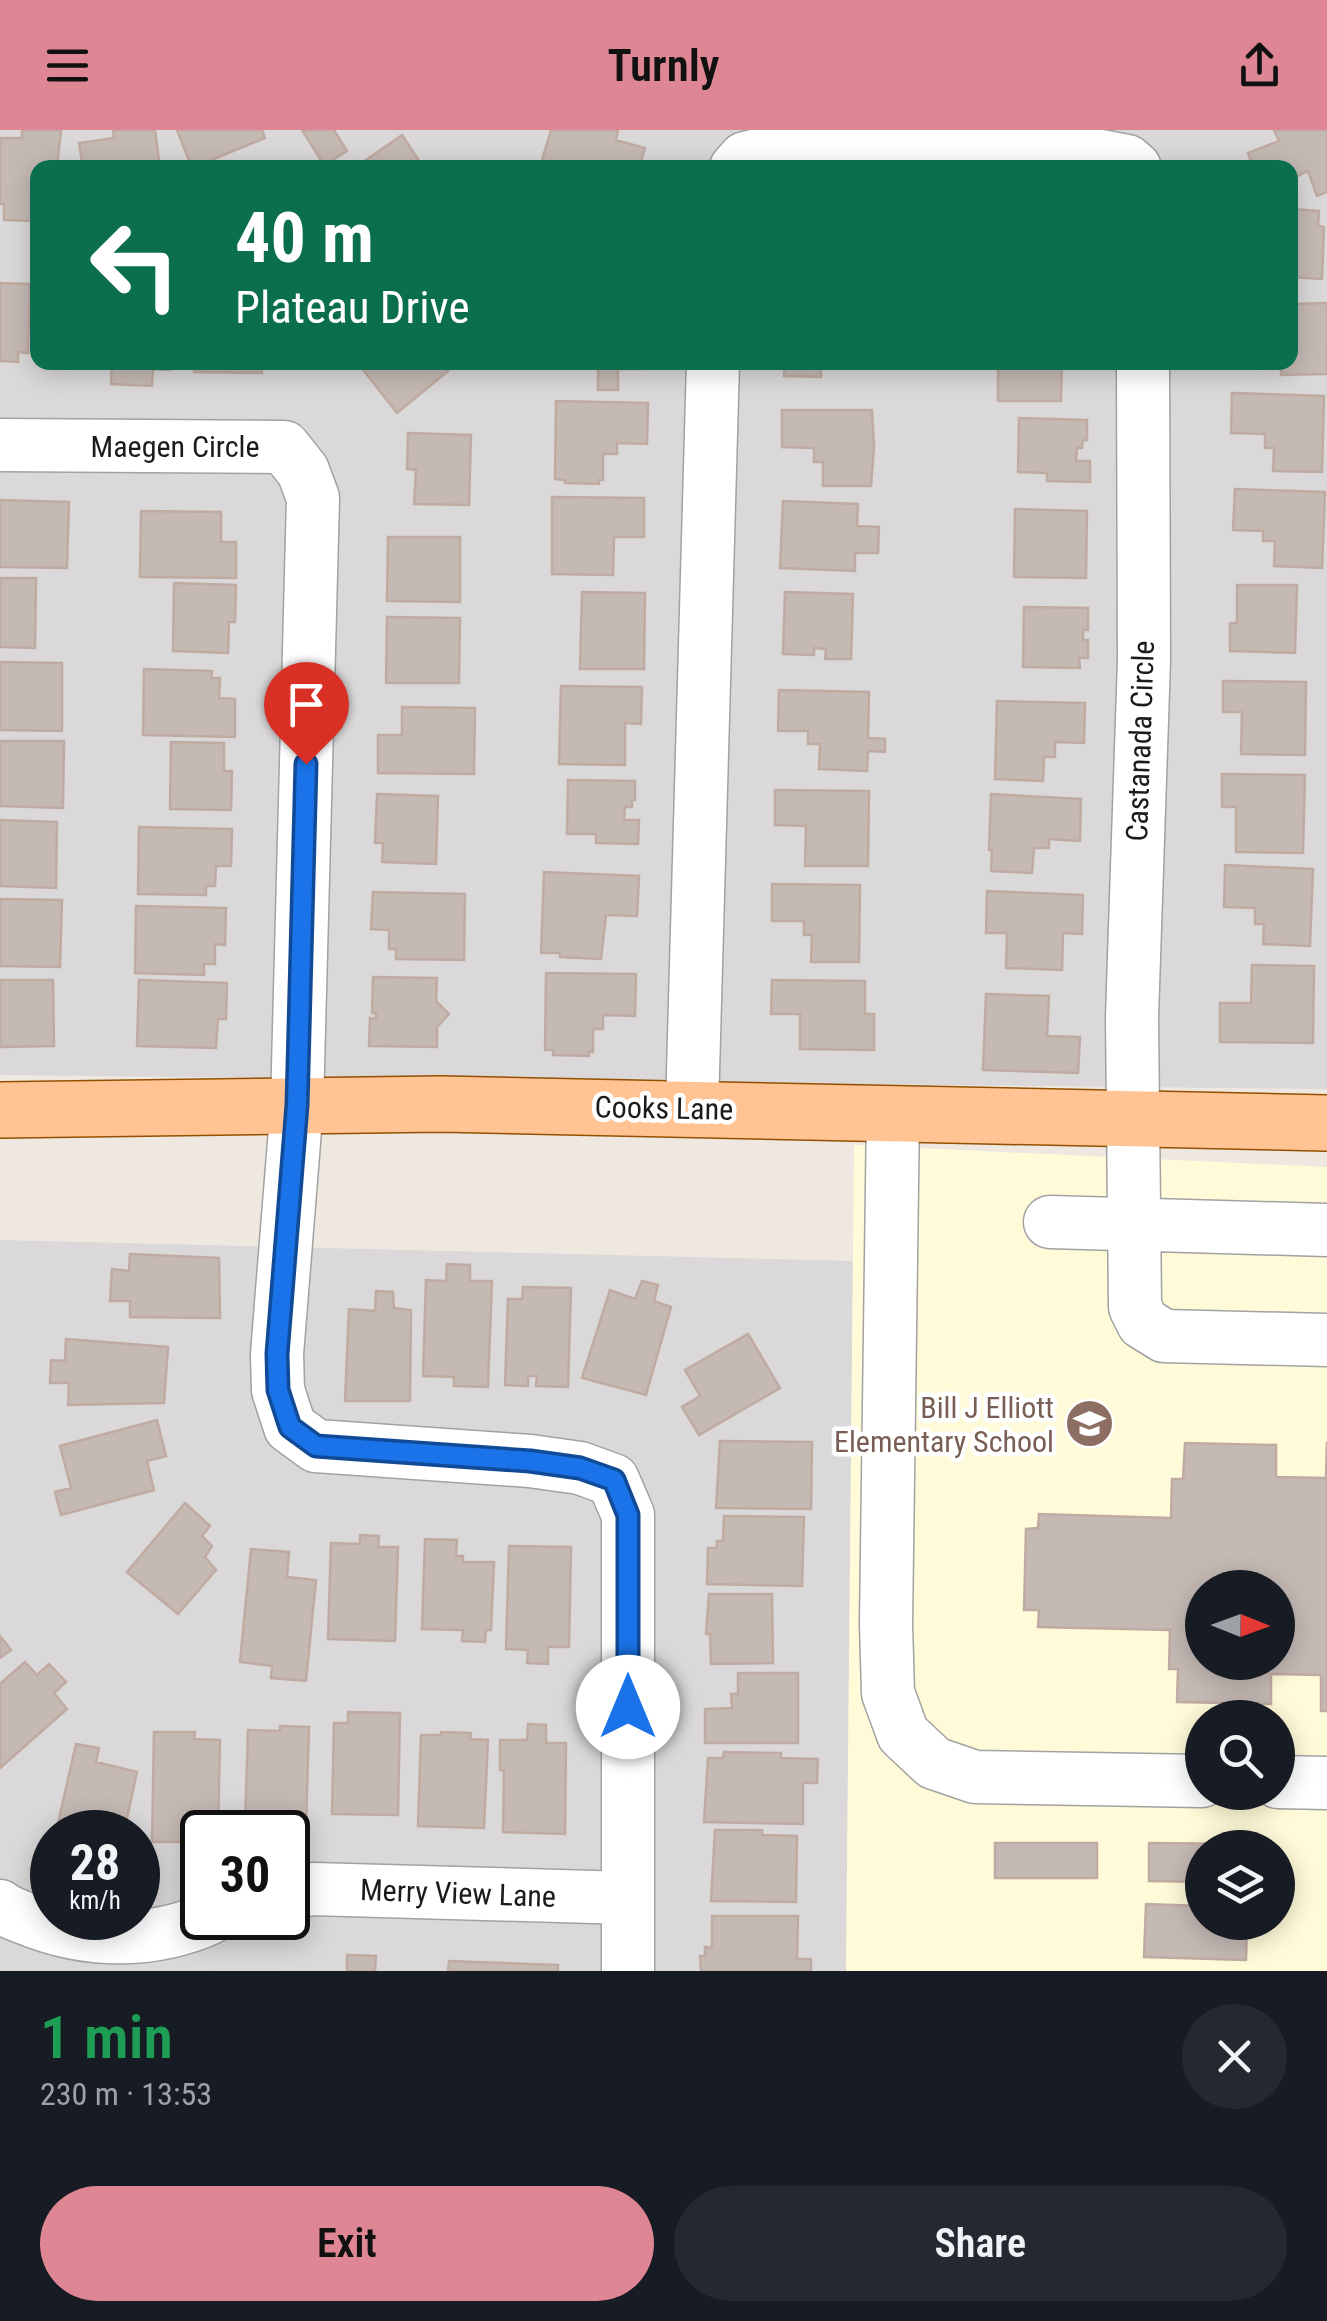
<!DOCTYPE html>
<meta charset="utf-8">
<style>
:root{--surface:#171b24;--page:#242831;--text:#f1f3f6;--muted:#9ea1a6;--accent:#de8693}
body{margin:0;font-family:"Roboto Condensed",sans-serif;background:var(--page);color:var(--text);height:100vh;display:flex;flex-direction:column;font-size:38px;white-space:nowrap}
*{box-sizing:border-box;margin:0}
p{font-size:32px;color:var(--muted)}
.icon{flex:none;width:55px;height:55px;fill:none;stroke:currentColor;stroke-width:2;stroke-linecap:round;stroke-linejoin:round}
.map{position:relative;height:1841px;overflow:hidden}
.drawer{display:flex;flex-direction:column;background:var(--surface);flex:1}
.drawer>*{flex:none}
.guide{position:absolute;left:30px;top:30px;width:1268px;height:210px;border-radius:20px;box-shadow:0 5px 25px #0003;background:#0b6e4f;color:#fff;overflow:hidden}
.needle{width:65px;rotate:91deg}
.controls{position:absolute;left:1185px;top:1440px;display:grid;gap:20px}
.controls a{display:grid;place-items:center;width:110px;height:110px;border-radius:50%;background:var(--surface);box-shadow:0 5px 25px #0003;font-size:50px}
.speed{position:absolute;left:30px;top:1680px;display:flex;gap:20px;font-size:50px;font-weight:700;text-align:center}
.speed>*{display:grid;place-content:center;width:130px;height:130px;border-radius:50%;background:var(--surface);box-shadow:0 5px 25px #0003;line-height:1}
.speed small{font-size:25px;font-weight:400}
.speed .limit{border:5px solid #111;border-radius:15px;background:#fff;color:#111}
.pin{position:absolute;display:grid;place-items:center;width:85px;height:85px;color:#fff;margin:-102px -42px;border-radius:50% 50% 50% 0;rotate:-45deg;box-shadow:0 0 10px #0007}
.pin .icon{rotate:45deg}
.me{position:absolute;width:110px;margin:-55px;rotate:0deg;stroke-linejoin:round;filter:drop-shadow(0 0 8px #0008)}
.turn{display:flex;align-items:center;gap:35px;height:210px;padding:0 40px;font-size:45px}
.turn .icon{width:130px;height:130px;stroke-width:2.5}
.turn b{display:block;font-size:70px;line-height:85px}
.round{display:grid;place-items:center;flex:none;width:105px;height:105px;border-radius:52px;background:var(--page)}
.overview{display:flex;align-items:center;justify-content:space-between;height:170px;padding:0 40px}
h1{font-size:60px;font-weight:600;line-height:75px;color:#1e9e55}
.cta{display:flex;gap:20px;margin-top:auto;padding:20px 40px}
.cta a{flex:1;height:115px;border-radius:60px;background:var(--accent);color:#111;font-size:40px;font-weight:600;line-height:115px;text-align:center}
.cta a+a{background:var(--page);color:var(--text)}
header{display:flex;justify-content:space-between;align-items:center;height:130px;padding:0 40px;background:var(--accent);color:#111;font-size:45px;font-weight:600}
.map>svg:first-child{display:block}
.residential{fill:#dad8d8;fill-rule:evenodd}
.education{fill:#fffad8;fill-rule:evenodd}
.building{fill:#c5b9b4;stroke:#c0aba2;stroke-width:2.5;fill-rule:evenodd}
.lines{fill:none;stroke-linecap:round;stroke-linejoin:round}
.minor-casing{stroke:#a2a2a2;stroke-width:55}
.major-casing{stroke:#935000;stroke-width:58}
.minor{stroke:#fff;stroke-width:52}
.major{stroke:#ffc394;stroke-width:55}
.route-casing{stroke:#114b97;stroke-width:25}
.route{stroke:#1a73e8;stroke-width:18}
.labels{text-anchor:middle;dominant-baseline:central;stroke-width:9;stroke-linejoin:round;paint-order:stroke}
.street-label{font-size:30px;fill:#1b1b1b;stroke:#fff}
.education-label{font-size:30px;fill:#785e54;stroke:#fff;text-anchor:end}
</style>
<header><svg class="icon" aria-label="menu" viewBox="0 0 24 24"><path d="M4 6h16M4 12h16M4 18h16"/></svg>Turnly<svg class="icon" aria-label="share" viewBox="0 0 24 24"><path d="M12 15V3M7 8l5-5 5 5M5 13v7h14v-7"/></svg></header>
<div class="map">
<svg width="1327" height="1841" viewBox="0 0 1327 1841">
<rect width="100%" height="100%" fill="#eee8e0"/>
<path class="residential" d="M0 0H1327V959L0 945ZM38 38H1290V232H38Z
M0 1110 853 1131 846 1841H0ZM52 1702H138V1788H52ZM202 1702H288V1788H202Z"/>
<path class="education" d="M854 1015 1327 1037V1841H846ZM1202 1458H1278V1532H1202ZM1202 1588H1278V1662H1202ZM1202 1718H1278V1792H1202Z"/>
<path class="building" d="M22 0H61L57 38H38V91L4 90V74H0V8H22Z
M113 0H155L160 38H83L79 13 114 8Z
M177 0H262L265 8 192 38Z
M302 0H334L347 21 324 35Z
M551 0H618L616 10 645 18 639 38H570L542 30Z
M1274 0H1327V62L1317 66 1308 41 1290 50V38H1253L1248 23 1279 11Z
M402 5 424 38H357L356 37Z
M1290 79 1319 81 1318 96 1324 97 1322 149 1290 147Z
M0 153 30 154 28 223 18 222V232L0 231Z
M1327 173V244L1281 245V232H1290V174Z
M112 232H170V240L153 239 152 256 111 254Z
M195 232H262V243L194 242Z
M357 232H441L448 241 397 283Z
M575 232H644V239H618V260H598V238H575Z
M785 232H856V238L821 237V247L784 246Z
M998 232H1062L1061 271H998Z
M1232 263 1324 266 1322 342 1273 341 1274 318H1265V304L1231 303Z
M556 271 648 273 647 314 617 313V324H603V350H599V354L565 353V350L555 349Z
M782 280H872L874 316 871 356H823V332H814V318L782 317Z
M1019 288 1087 290V310H1083L1082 318H1077L1076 331H1090V352L1047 351V343L1018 342Z
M408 303 471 305 469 375 414 374 416 340 407 339Z
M1235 359 1325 362 1322 438 1274 436 1275 411H1263V401L1233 400Z
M552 367 644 368V407H614L613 445 552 444Z
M0 370 69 372 67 438 0 437Z
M783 371 858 374 857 396 879 397 878 423H855V441L780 438Z
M1015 379 1087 381 1086 448 1014 447Z
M141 381 221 382V412H236V448L140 447Z
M388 407H460V472L387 471Z
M0 448H36L35 518 0 517Z
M174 453 236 455 235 492H229L228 523 173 521Z
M1237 455H1297L1295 523 1230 521V493H1237Z
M582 462 645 463 644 539H580Z
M785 462 853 464 851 529H825L826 519 814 518V525L783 524Z
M1024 477 1088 478V500H1083V510H1088V528H1079L1080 538 1023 537Z
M387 487 460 488 459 553H386Z
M0 532 62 533V601L0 600Z
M144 539 212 541 211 548H220L219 568 235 569V607L143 605Z
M1223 551 1306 552 1305 625 1241 624 1242 582H1223Z
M561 556 642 557 641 594 625 593V635L559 634Z
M779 560 869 562 868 608 885 609V622L868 621 867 641 819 639 820 614H808V601H778Z
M997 571 1085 573 1084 613 1055 612V627H1044L1043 651 995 649Z
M402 577 475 578 474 644 378 643V605H402Z
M0 611H64L63 678 0 676Z
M171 612 224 613V641H232L231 680 170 679Z
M1222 644 1305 645 1303 723 1236 722V677H1222Z
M568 650 635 651V670H632V677H625L624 690H639L638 714 596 713V704H567Z
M775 660 869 661 868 736H805L806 696 775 695Z
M377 664 438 666 436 734 382 732 383 713H375Z
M991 664 1081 669 1080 711 1049 709V718H1034L1032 743 991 741 992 720H989Z
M0 690 57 692 56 758 0 756Z
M139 697 232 699 231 736H216L215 756H206V765L138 764Z
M1225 735 1313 739 1310 816 1263 814 1264 794H1255V778L1224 777Z
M544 742 639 746 637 786 606 785 601 829 560 827V823H541Z
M772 754 860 755 859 832H811L812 805H804V791H772Z
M987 761 1083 765 1082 804 1063 803 1062 840 1006 838 1007 803H986Z
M373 762 465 764 464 830 396 829V819H389V800L371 799Z
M0 769 62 770 60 837 0 836Z
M136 776 226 778 225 815 215 814V834H204V845L135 843Z
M1252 835 1314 836 1313 913 1220 912V873H1251Z
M546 843 636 844 635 886 603 885V899H593V922L589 921V926L553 925V920H545Z
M373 847 437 848 436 871 449 884 437 897V917L369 916 370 888 376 889V883H372Z
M0 850H53L54 916 0 917Z
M139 850 227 853 226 889H218L216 918 137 916Z
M772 850 865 851V884H874V920L800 919V884H771Z
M986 864 1049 866 1047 906 1080 907 1078 943 983 940Z
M130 1124 219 1128 220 1188 130 1187V1171H110L112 1139 129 1141Z
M447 1134 470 1135V1151H492L488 1257 454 1256V1247L423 1246 426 1150 446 1151Z
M642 1151 658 1155 654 1171 671 1177 646 1265 582 1248 610 1160 635 1169Z
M523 1157 571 1158 568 1257 536 1256 537 1246H528V1256L505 1255 508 1169H522Z
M376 1161 393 1162 394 1178 411 1180 410 1271H345L349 1179 375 1181Z
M748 1204 780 1258 699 1305 682 1277 700 1266 685 1240Z
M66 1209 168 1217 164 1273 68 1275 69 1253H50L51 1230 65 1231Z
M157 1290 166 1326 147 1331 154 1360 61 1385 55 1362 71 1358 60 1316Z
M720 1311 812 1312 811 1379 716 1378Z
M1327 1312V1581H1321V1545L1271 1544V1574L1177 1572 1178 1539H1169L1170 1500 1038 1497 1039 1480H1024L1026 1399 1038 1398 1039 1384 1171 1388 1172 1349H1183L1185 1313 1276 1315V1347L1326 1348ZM1202 1458H1278V1532H1202Z
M185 1373 210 1396 202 1406 212 1416 205 1427 216 1440 178 1484 127 1442Z
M724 1386 804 1387 802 1456 707 1454 708 1418H717V1411H723Z
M360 1405 379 1406 378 1417H398L395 1511 328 1509 331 1413 360 1414Z
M425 1409 457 1410 456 1426H463V1432H494L491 1500H486L485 1512 462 1511 463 1500 422 1499Z
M509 1416 571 1417 569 1517H548V1534L527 1533 528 1520 506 1519Z
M251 1419 289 1422 287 1447 316 1450 306 1551 271 1548 272 1536 240 1532Z
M709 1464H772L773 1533 711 1534 710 1504H706Z
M0 1506 11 1520 0 1528Z
M25 1532 37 1545 49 1534 66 1552 54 1563 67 1579 0 1638V1554Z
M738 1543H798V1613H705V1579L732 1578 731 1564H738Z
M348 1582 400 1583 398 1685 332 1684 334 1593H348Z
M528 1594 546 1595V1613H566L565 1704 503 1702 504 1641 500 1640V1610H527Z
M280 1596 309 1597 306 1695 245 1694 248 1600 280 1601Z
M154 1602H195L194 1609 220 1610 218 1702H202V1712H152Z
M441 1602 471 1603 470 1609 488 1610 484 1698 418 1696 421 1605H441Z
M76 1614 99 1618 96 1632 137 1642 124 1702H56Z
M724 1622 781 1623V1628L818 1629 817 1653H803V1694L704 1692 708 1628H723Z
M715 1700H762V1705L797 1706 796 1772 711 1771Z
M995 1713H1097V1748H995Z
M1149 1713 1249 1714V1718H1202V1752L1149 1751Z
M1146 1774 1202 1776V1792H1247L1246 1830 1144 1827Z
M712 1786H798L797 1829H811V1841H701L700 1826H705V1817L712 1818Z
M347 1825 376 1826 375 1841H347Z
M449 1831 558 1835V1841H448Z"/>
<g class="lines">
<defs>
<path id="minor" d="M736 38 745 28 775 21 1101 26 1127 31 1135 38
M1143 232 1144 530 1132 887 1135 1177 1143 1193 1164 1206 1327 1210
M0 315 284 317 303 341 313 368 297 975 277 1224 278 1260 290 1297 316 1316 530 1331 580 1338 613 1350 628 1385V1841
M692 978 713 232
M893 983 886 1494 888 1563 903 1604 934 1633 975 1647 1202 1651
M1050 1092 1327 1100
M1278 1652 1327 1653
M288 1763 313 1759 628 1768
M0 1776C10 1784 23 1787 35 1792 91 1813 155 1813 210 1788"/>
<path id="major" d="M0 980 441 974 1327 993"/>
</defs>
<use href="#minor" class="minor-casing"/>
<use href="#major" class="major-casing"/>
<use href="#minor" class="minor"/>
<use href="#major" class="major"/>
</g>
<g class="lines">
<defs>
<path id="route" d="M306 634 297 975 277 1224 278 1260 290 1297 316 1316 530 1331 580 1338 614 1350 628 1385V1577"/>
</defs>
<use href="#route" class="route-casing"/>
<use href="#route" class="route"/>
</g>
<defs>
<symbol id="school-disc" viewBox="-11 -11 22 22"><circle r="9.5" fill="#8d6e63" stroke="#fff"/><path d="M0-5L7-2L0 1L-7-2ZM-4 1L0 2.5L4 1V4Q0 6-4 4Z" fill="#fff"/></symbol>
</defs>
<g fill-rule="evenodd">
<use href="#school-disc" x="1062" y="1266" width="55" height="55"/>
</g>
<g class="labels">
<g class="street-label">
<text x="175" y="316">Maegen Circle</text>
<text transform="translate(1140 611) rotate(-88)">Castanada Circle</text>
<text transform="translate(664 978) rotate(1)">Cooks Lane</text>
<text transform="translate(458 1763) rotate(2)">Merry View Lane</text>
</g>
<g class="education-label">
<text x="1054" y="1277">Bill J Elliott<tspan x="1054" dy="34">Elementary School</tspan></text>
</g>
</g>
</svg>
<div class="controls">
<a><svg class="needle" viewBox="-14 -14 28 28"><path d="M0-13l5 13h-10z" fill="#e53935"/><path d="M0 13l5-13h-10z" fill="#9ea1a6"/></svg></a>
<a><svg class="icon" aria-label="search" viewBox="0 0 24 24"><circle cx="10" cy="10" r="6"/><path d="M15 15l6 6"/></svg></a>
<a><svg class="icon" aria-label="layers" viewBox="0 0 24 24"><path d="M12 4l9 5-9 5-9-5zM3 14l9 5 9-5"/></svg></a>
</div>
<div class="speed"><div>28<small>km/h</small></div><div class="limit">30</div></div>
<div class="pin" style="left:306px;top:634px;background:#d93025"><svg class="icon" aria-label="arrive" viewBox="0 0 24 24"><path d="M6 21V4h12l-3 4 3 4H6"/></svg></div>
<svg class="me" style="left:628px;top:1577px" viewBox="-20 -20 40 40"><circle r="19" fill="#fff"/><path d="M0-13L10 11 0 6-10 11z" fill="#1a73e8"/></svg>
<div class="guide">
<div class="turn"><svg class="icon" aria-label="left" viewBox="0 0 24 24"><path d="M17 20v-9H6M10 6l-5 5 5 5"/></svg><div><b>40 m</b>Plateau Drive</div></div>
</div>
</div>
<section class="drawer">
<div class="overview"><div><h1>1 min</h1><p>230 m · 13:53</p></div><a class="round"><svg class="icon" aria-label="close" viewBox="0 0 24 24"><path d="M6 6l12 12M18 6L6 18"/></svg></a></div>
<div class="cta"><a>Exit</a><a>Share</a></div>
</section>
